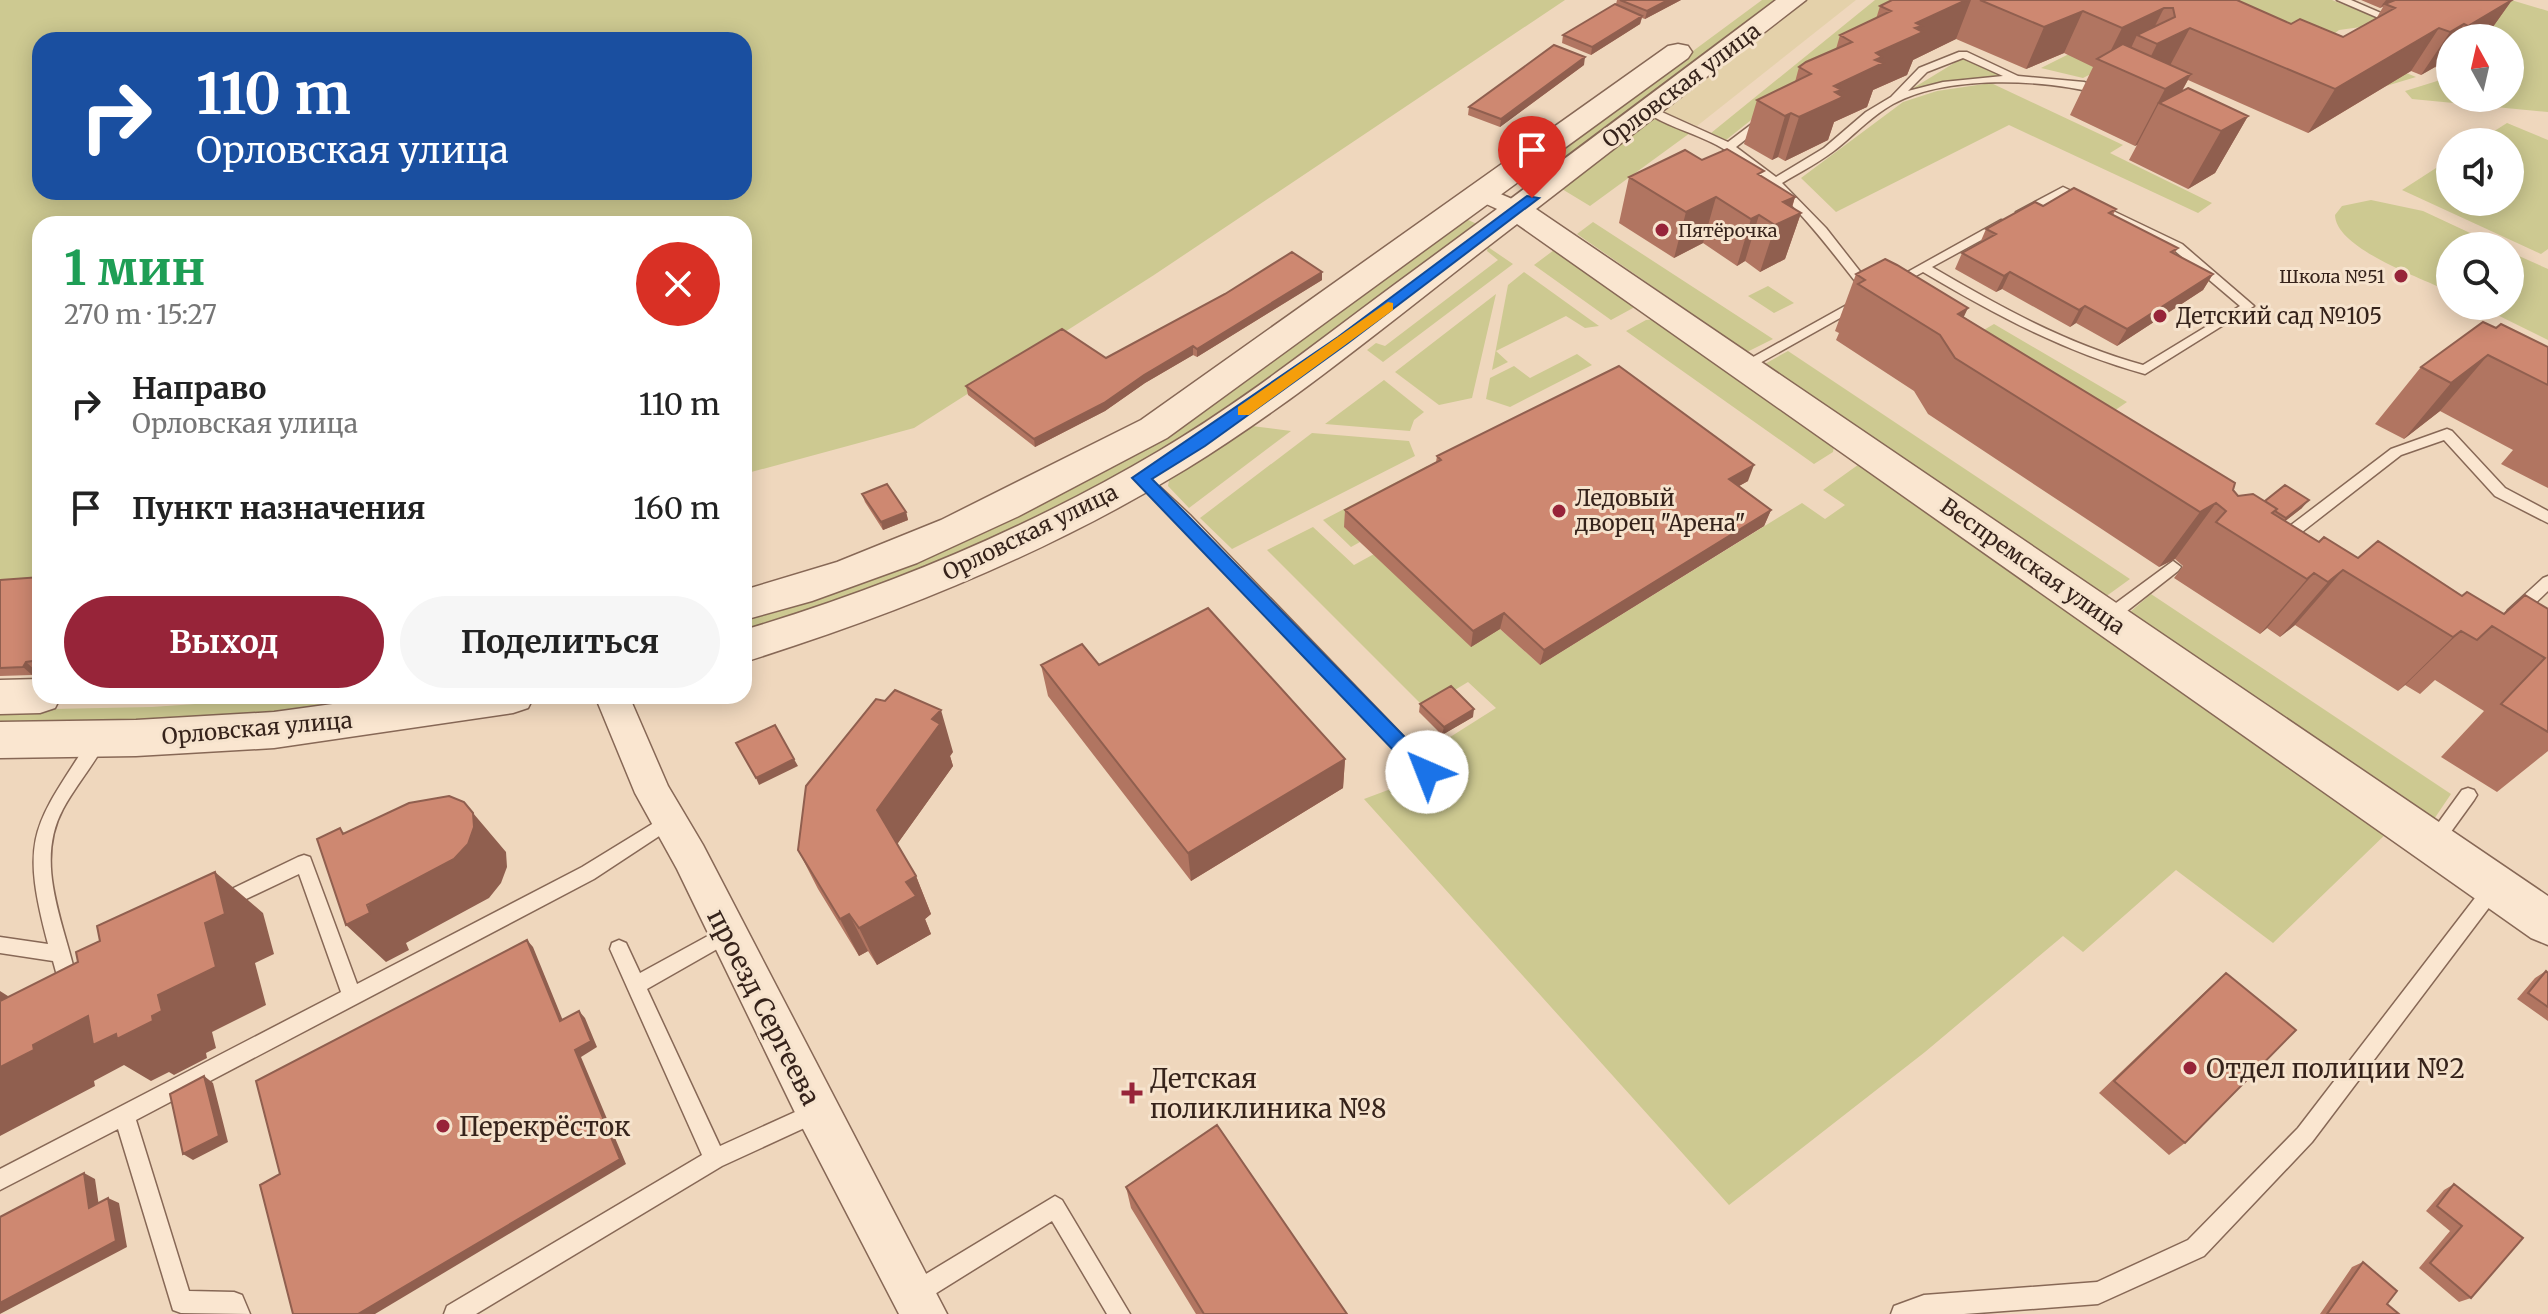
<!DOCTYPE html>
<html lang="ru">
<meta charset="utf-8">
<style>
:root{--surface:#fff;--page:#f6f6f6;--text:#222;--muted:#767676;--accent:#972439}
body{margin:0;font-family:Merriweather,serif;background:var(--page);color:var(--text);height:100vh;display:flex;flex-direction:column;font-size:30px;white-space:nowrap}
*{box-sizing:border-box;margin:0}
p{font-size:26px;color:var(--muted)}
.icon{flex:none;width:44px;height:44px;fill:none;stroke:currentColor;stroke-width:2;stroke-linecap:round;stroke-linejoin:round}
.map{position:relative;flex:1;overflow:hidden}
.side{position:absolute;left:32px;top:216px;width:720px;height:488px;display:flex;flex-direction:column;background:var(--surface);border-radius:24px;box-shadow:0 4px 20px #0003}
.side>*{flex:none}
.guide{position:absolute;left:32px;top:32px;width:720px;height:168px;border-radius:24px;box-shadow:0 4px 20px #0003;background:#1a4fa0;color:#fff;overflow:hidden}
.needle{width:52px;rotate:352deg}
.tools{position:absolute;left:2436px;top:24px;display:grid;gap:16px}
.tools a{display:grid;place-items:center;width:88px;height:88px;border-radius:50%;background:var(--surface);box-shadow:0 4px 20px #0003;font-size:40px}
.pin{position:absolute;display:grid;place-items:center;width:68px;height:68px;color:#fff;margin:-82px -34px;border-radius:50% 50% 50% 0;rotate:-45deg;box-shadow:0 0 8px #0007}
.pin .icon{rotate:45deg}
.me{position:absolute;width:88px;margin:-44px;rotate:316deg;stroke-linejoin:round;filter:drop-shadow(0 0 6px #0008)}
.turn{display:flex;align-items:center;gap:28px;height:168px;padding:0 32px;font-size:36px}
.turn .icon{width:104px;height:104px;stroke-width:2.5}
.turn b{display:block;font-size:56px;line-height:68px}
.round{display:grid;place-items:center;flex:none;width:84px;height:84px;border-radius:42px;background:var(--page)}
.summary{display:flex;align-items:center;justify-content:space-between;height:136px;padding:0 32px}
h1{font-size:48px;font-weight:700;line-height:60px;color:#1e9e55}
.primary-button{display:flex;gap:16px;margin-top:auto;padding:16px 32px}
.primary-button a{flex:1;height:92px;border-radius:48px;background:var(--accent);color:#fff;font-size:32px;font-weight:700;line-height:92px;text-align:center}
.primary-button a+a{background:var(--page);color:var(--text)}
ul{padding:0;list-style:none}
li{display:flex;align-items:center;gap:24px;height:104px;padding:0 32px}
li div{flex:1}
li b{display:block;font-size:30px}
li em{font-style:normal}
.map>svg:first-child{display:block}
.farmland{fill:#e4d1aa}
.green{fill:#cdc991;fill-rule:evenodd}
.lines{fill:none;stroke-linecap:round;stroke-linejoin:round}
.service-casing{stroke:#876856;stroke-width:3}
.minor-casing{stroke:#876856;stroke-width:3}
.tertiary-casing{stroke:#876856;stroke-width:3}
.service{fill:#fae6d0;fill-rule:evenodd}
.minor{fill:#fae6d0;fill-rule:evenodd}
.tertiary{fill:#fae6d0;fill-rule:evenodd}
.wall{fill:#b17561}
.shaded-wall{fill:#905f4f}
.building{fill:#ce8871;stroke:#905f4f;stroke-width:2}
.route{fill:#1a73e8;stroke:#114b97;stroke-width:2}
.slow{fill:#f59e0b}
.poi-dot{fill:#972439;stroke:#f6e3cd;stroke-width:3}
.labels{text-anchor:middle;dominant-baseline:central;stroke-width:6;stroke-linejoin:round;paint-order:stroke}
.far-poi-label{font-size:18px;fill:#36231b;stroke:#f6e3cd;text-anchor:start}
.street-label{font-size:22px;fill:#36231b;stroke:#f6e3cd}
.poi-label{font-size:22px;fill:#36231b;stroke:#f6e3cd;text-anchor:start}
.near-street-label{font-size:26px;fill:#36231b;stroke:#f6e3cd}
.near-poi-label{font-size:26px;fill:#36231b;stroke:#f6e3cd;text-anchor:start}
</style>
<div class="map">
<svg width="2548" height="1314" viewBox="0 0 2548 1314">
<rect width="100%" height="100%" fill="#efd7bd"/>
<path class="farmland" d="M1802 0H1856L1697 126 1659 110Z"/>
<path class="green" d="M0 0H1565L1154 275 914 428 744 474V224H40V583L0 587ZM40 40H744V192H40Z
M1762 0H1780L1546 174 1536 172V167Z
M1875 0H1919L1858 35 1726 140 1711 133Z
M2160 0H2332L2390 23 2339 30 2326 40 2416 77 2376 89Z
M2436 0H2511L2548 11V112L2412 99 2405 91 2450 77V98H2510V55L2519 51 2510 46V38H2494L2424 3Z
M2157 10 2191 24 2083 78 2041 68Z
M1964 57 2005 77 1962 79 1910 90Z
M1991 83 2123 145 2110 153 2212 203 2198 213 2009 125 1836 212 1801 178 1903 102 1937 91Z
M1651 115 1690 133 1590 206 1557 186Z
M2507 123 2548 140V249L2541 254 2402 190 2450 159V202H2510V142H2477Z
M2371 200 2423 211 2498 246H2450V292C2422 278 2336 249 2335 215L2342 206Z
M1466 219 1477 224C1369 306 1263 390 1149 462 1024 540 881 584 744 635V619L983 530Z
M1593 222 1773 339 1747 352 1577 234Z
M1488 247 1513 264 1383 362 1367 350 1376 343 1385 346 1498 260 1487 251Z
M1558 247 1634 304 1633 308 1611 320 1534 265Z
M2510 252 2548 269V340L2479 306H2510Z
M1524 272 1599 326 1585 328 1566 316 1496 351 1508 362 1492 370 1508 285Z
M1768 286 1794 303 1774 313 1748 296Z
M1496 294 1472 398 1439 405 1395 372Z
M1659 319 1834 446 1833 452 1814 464 1626 331 1646 320Z
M1994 324 2127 402 2098 422 1965 341Z
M1788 351 2130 579 2101 600 1763 365Z
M1577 354 1592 365 1510 407 1486 399 1490 378 1514 366 1530 378Z
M1384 380 1424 412 1414 420 1410 431 1325 424Z
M1252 426 1291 431 1189 508 1168 486 1170 475 1241 429Z
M1312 433 1409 441 1415 456 1232 549 1200 518Z
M1862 462 2391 829 2273 943 2176 870 2083 952 2063 936 1925 1052 1729 1205 1364 799 1420 778 1460 753 1447 739 1496 708 1468 682 1425 708 1267 550 1313 527 1354 565 1374 554 1500 629 1540 665 1802 503 1825 519 1845 505 1823 490Z
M1427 466 1439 476 1345 526 1360 542 1351 547 1323 520Z
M2151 594 2451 794 2428 828 2123 618Z
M312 696H434L284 715 0 726V710L152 707Z"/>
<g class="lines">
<defs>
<path id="service" d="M2337 0H2351L2404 23 2395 25Z
M1959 52H1967L2018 76 2084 82 2109 92 2104 95C2045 79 1948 74 1893 104 1873 115 1857 132 1840 146 1822 161 1802 171 1782 183L1826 228 1873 288 1875 291 1869 295 1865 294C1823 240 1781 183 1722 148 1697 133 1665 127 1644 110L1653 108 1728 142 1761 117H1769V121L1736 147 1776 177 1824 148 1866 112 1891 97 1919 68ZM1963 58 2003 76 1943 82 1908 91 1927 72Z
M2063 187 2182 244 2254 306 2145 374C2064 352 1994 314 1923 272L1896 287 1892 288 1886 284 2001 220 2005 221V227L1932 267C2000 307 2067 344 2143 365L2240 306 2174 250 2063 195 2026 215H2018L2016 212Z
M1861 297 1867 301 1865 304 1749 369 1744 370 1737 366Z
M2447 429 2452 431 2505 488 2548 511V523L2495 496 2444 440 2401 455 2284 546H2274L2272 542 2274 538 2391 449Z
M1141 473 1146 474 1190 515 1433 767 1436 772 1433 777 1427 779 1421 777 1180 523 1136 482 1134 478Z
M2173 561 2181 567 2178 571 2113 622H2101L2099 618 2101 614Z
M2548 576V591L2520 618H2508L2506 614 2508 610 2543 578Z
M98 734 104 736 106 741C94 765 76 785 63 809 36 859 60 914 73 965L83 966 85 972 83 978 66 986 59 983 53 961 0 953V937L48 944C19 835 34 826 92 736Z
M2468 788 2474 790 2477 795 2474 800 2440 847 2434 850 2428 847 2425 842 2428 837 2462 790Z
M670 813 676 815 679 820 676 825 594 879 136 1120 189 1291 234 1292 242 1295 250 1314 181 1313 173 1310 118 1129 0 1190V1169L341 992 299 874 223 910 217 908 214 902 217 896 298 857 304 855 310 857 357 984 582 867Z
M2494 879 2500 881 2503 887 2500 893 2312 1142 2204 1256 2098 1304 1964 1314H1891L1894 1306 1924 1295 2097 1282 2188 1240 2298 1128 2488 881Z
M726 926 733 928 735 934 733 940 647 989 720 1146 817 1102 824 1105 827 1112 824 1119 722 1166 476 1314H444L447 1306 702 1155 610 949 612 943 619 940 626 943 640 973Z
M1055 1196 1062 1200 1130 1314H1107L1052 1221 922 1302 914 1305 906 1302 903 1294 906 1286Z"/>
<path id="minor" d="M1482 186 1526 205 1530 210 1517 218 1473 198 1470 193 1473 188Z
M595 696H629L668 786 703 845 947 1314H899L802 1127 677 869 635 793Z"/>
<path id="tertiary" d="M1776 0H1806L1536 209 2548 896V945L2531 938 1517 224C1408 307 1303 397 1186 469 1048 553 898 614 744 662V630C888 587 1029 528 1159 451 1242 402 1317 342 1394 285 1522 191 1649 96 1776 0Z
M1678 44 1688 46 1692 52 1688 58 1167 438 1019 516 917 563 812 601 744 620V590L837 562 941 520 1141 420 1668 46Z
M40 679V696H61L55 708 40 713 0 714V680Z
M391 696H534L528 708 513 713 274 748 136 756 0 758V722L136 720 274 712Z"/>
</defs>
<use href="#service" class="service-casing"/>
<use href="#minor" class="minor-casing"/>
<use href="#tertiary" class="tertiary-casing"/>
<use href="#service" class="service"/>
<use href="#minor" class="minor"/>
<use href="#tertiary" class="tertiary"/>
</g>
<path class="wall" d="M1617 0H1681L1645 19 1642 18 1640 24 1591 55 1562 43 1563 35 1616 4Z
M1892 0H2237L2291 24 2343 37 2376 19 2383 7 2380 8 2361 0H2512L2485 38H2450V62L2439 69 2435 67 2421 75 2411 71 2308 133 2188 80 2182 91 2248 116 2215 173 2188 189 2129 160 2137 145 2135 146 2070 115 2093 67 2064 53 2026 69 1956 39 1913 60 1907 75 1873 90 1867 107 1834 122 1828 140 1785 161 1778 157 1772 160 1744 144 1757 100 1795 82 1799 67 1836 49 1840 35 1876 19 1880 6Z
M1584 65 1500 127 1468 115 1469 107Z
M1702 160 1763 177 1795 197 1792 208 1801 213 1785 259 1760 272 1745 261 1737 266 1703 243 1674 258 1619 223 1629 177Z
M2043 206 2116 209 2113 215 2178 248 2174 254 2213 274 2203 290 2117 346 2076 323 2070 327 2002 289 1996 292 1955 269 1962 253 1980 243 1986 229Z
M1322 272V280L1197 357 1193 355 1145 383 1105 411 1035 447 968 395 966 386 1106 358Z
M1856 274 1964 317 2233 490 2238 496 2302 508 2285 521 2319 542 2504 614 2548 609V751L2497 792 2441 757 2484 711 2435 680 2420 694 2405 685 2398 691 2295 625 2280 637 2267 628 2260 634 2174 578 2183 566 2175 559 2159 567 1928 414 1914 391 1836 340 1839 333 1835 331Z
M2496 328 2548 347V488L2501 464 2513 450 2440 411 2404 439 2375 424 2421 367Z
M1437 456 1748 481 1739 486 1771 510 1764 526 1540 665 1500 629 1471 647 1344 527 1345 510 1436 462Z
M862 494 906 512 908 520 883 530 865 502Z
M40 577V669L35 670 32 675 0 676V580Z
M1041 665 1345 759 1343 788 1191 881 1048 696Z
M1420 704 1473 717 1442 735 1419 712Z
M953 752 950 756 953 766 897 844 916 876 931 914 925 919 931 934 877 965 868 951 859 956 818 889 798 850Z
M2546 971 2548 973V1021L2517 999 2535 978Z
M2226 973 2185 1143 2169 1155 2099 1093 2210 987Z
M2454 1184 2523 1238 2471 1298 2459 1302 2419 1268 2450 1231 2426 1211 2444 1190Z
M1126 1187 1347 1314H1196L1131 1208Z
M2363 1262 2387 1304 2399 1314H2320L2352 1267Z"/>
<path class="shaded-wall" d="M1668 0H1681L1645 19 1647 11Z
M1966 0H1971L1956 39 1913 60 1907 75 1873 90 1867 107 1834 122 1828 140 1785 161 1799 117 1834 86 1916 23Z
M2386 0H2395L2385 4 2380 8Z
M2512 0 2485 38H2460L2468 26Z
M2164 8 2148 40 2137 35 2126 59 2105 62 2122 28Z
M2083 11 2064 53 2026 69 2044 27Z
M1642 16 1640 24 1591 55 1592 47Z
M2464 24 2455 38H2450V45L2435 67 2421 75 2450 32Z
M2190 28 2167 71 2140 78 2157 44Z
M2439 28 2411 71 2308 133 2335 89Z
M2450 53V62L2439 69Z
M1585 57 1584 65 1500 127 1501 119Z
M2191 74 2172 109 2159 103 2137 145 2135 146 2165 89Z
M1791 113 1778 157 1772 160 1785 116Z
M2248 116 2215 173 2188 189 2221 131Z
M1716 197 1703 243 1674 258 1686 212Z
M1795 197 1788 219 1801 213 1785 259 1760 272 1783 202Z
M1759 215 1745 261 1737 266 1751 219Z
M1322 272V280L1197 357V349Z
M2010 272 2002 289 1996 292 2004 276Z
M2213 274 2203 290 2117 346 2127 329Z
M2085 306 2076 323 2070 327 2079 310Z
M1968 308 1949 348 1958 314Z
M1193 346V355L1145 383 1105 411 1035 447 1034 439Z
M2488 355 2440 411 2404 439 2451 383Z
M1754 465 1748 481 1723 495 1729 479Z
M2309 500 2302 508 2279 526 2286 518Z
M2216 503 2175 559 2159 567 2200 512Z
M1771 510 1764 526 1540 665 1544 650Z
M906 512 908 520 883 530 881 522Z
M2343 570 2295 625 2280 637 2328 582Z
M2314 573 2267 628 2260 634 2307 579Z
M1504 613 1500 629 1471 647 1473 631Z
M2461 631 2405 685 2398 691 2453 637Z
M26 662 35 670 32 675 23 667Z
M1474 709 1473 717 1442 735 1444 727Z
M941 710 953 752 950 756 953 766 893 850 877 810 932 719Z
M794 759 798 766 759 785 756 778Z
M1345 759 1343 788 1191 881 1188 853Z
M473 813 506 852 507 867 501 883 489 898 406 943 409 950 386 962 346 925Z
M215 872 263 913 274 954 255 963 266 1005 212 1032 216 1048 206 1053 207 1058 174 1075 169 1072 151 1081 124 1065 94 1081 95 1086 0 1136V991L19 1003 88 1016H152L158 995 205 923Z
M916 876 931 914 925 919 931 934 877 965 859 928 906 882Z
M849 914 868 951 859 956 840 919Z
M527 940 533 947 566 1028 560 1021Z
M579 1011 585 1018 597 1047 581 1057 626 1164 375 1314H358L575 1050Z
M204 1076 213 1083 228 1142 193 1160 183 1154Z
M84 1173 95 1179 100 1213 89 1208Z
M108 1198 119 1203 127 1247 0 1314V1303Z"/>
<path class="building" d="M1620 0H1668L1647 11Z
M1892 0H1966L1916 23 1922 26 1915 28 1923 32 1876 53 1882 57 1875 60 1883 63 1834 86 1842 90 1835 92 1843 97 1799 117 1791 113 1785 116 1757 100 1811 74 1799 67 1806 62 1852 42 1840 35 1891 11 1880 6Z
M1980 0H2237L2291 24 2300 19 2343 37 2395 8 2385 4 2395 0H2512L2468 26 2464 24 2450 32 2439 28 2335 89 2190 28 2157 44 2137 35 2175 17 2173 8H2164L2122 28 2083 11 2044 27Z
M1615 4 1642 16 1592 47 1563 35Z
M2123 44 2191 74 2165 89 2097 59Z
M1554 45 1585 57 1501 119 1469 107Z
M2188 88 2248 116 2221 131 2159 103Z
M1727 149 1764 171 1758 174 1795 197 1783 202 1801 213 1775 225 1759 215 1751 219 1716 197 1686 212 1629 177 1685 150 1702 160Z
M2074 188 2116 209 2109 213 2178 248 2171 252 2213 274 2127 329 2085 306 2079 310 2010 272 2004 276 1962 253 1996 234 1986 229 2035 202 2043 206Z
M1292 252 1322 272 1197 349 1193 346 1144 375 1104 403 1034 439 966 386 1062 329 1106 358 1225 294Z
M1885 259 1897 265 1968 308 1958 314 2235 483 2233 490 2238 496 2253 494 2277 509 2272 513 2319 542 2324 537 2358 558 2378 541 2462 596 2467 592 2504 614 2525 595 2548 609V732L2501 704 2545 658 2492 626 2477 640 2461 631 2453 637 2343 570 2328 582 2314 573 2307 579 2216 522 2226 511 2216 503 2200 512 1955 358 1940 335 1858 284 1865 280 1856 274Z
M2483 322 2496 328 2501 324 2548 347V385L2488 355 2451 383 2421 367Z
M1619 366 1754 465 1729 479 1771 510 1544 650 1504 613 1473 631 1345 510 1441 460 1437 456Z
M887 484 906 512 881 522 862 494Z
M2285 485 2309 500 2286 518 2275 511 2277 509 2265 501Z
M40 577V660L26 662 23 667 0 668V580Z
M1208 608 1345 759 1188 853 1041 665 1082 644 1099 665Z
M1451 686 1474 709 1444 727 1420 704Z
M895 690 941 710 932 719 940 724 877 810 916 876 906 882 916 896 859 928 849 914 840 919 798 850 806 786 876 699 885 701Z
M775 725 794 759 756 778 736 743Z
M449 796 464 802 473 813 474 827 468 844 454 859 367 905 370 913 346 925 317 839 340 828 343 834 409 803Z
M215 872 225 914 205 923 216 967 158 995 162 1011 152 1016 153 1021 117 1039 116 1034 93 1045 88 1016 33 1045 34 1050 0 1067V1001L78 962 76 952 100 941 97 926Z
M527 940 560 1021 579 1011 591 1041 575 1050 620 1159 358 1314H293L260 1185 280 1174 256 1081Z
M2546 971 2548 973V1007L2528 993Z
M2226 973 2296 1030 2185 1143 2114 1081Z
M204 1076 219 1136 183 1154 170 1094Z
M1217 1125 1347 1314H1204L1126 1187Z
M84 1173 89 1208 108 1198 116 1241 0 1303V1217Z
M2454 1184 2523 1238 2471 1298 2430 1263 2462 1226 2437 1206Z
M2363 1262 2397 1291 2387 1304 2399 1314H2327Z"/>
<path class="route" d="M1527 196 1539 198 1348 343 1205 446 1152 479 1434 767 1437 772 1427 780 1420 778 1132 478 1338 337Z"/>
<path class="slow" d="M1388 302 1393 303V310L1249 415H1238V407Z"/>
<g class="poi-dot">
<circle cx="1662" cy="230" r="8"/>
<circle cx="2401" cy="276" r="8"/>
<circle cx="2160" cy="316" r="8"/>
<circle cx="1559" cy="511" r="8"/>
<circle cx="2190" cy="1068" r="8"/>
<path d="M1128 1081h8v8h8v8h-8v8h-8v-8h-8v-8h8z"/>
<circle cx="443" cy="1126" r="8"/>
</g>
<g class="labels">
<g class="far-poi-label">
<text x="1678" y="230">Пятёрочка</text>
<text x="2385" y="276" text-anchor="end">Школа №51</text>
</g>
<g class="street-label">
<text transform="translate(1681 85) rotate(-37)">Орловская улица</text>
<text transform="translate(1030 532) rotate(-26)">Орловская улица</text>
<text transform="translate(2033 566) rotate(35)">Веспремская улица</text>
<text transform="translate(257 728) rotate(-5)">Орловская улица</text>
</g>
<g class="poi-label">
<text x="2176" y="316">Детский сад №105</text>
<text x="1575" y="498">Ледовый<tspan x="1575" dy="25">дворец "Арена"</tspan></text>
</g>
<g class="near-street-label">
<text transform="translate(764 1007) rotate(63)">проезд Сергеева</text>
</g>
<g class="near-poi-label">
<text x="2206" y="1068">Отдел полиции №2</text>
<text x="1150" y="1078">Детская<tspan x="1150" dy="30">поликлиника №8</tspan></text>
<text x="459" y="1126">Перекрёсток</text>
</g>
</g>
</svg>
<div class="tools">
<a><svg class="needle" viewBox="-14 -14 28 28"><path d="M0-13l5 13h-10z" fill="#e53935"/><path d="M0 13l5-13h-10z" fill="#767676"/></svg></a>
<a><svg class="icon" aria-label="sound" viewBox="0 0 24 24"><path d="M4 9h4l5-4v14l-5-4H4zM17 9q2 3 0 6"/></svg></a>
<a><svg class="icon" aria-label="search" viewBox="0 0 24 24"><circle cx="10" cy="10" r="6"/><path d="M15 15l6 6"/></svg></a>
</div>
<div class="pin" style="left:1532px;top:198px;background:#d93025"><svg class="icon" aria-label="arrive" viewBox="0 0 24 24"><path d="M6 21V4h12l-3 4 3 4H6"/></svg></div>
<svg class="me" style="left:1427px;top:772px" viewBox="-20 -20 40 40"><circle r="19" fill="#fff"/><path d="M0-13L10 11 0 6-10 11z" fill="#1a73e8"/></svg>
<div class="guide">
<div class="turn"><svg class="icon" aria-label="right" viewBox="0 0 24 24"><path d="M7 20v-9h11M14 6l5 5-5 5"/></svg><div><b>110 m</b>Орловская улица</div></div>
</div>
<section class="side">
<div class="summary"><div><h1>1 мин</h1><p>270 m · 15:27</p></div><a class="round" style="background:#d93025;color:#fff"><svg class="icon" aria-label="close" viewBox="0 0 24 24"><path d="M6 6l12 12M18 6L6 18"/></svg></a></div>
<ul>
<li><svg class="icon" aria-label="right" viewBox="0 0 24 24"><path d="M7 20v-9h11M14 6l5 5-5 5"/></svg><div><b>Направо</b><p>Орловская улица</p></div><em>110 m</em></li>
<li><svg class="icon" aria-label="arrive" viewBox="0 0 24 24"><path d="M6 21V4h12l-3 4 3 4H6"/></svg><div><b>Пункт назначения</b></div><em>160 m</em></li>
</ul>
<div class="primary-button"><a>Выход</a><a>Поделиться</a></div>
</section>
</div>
